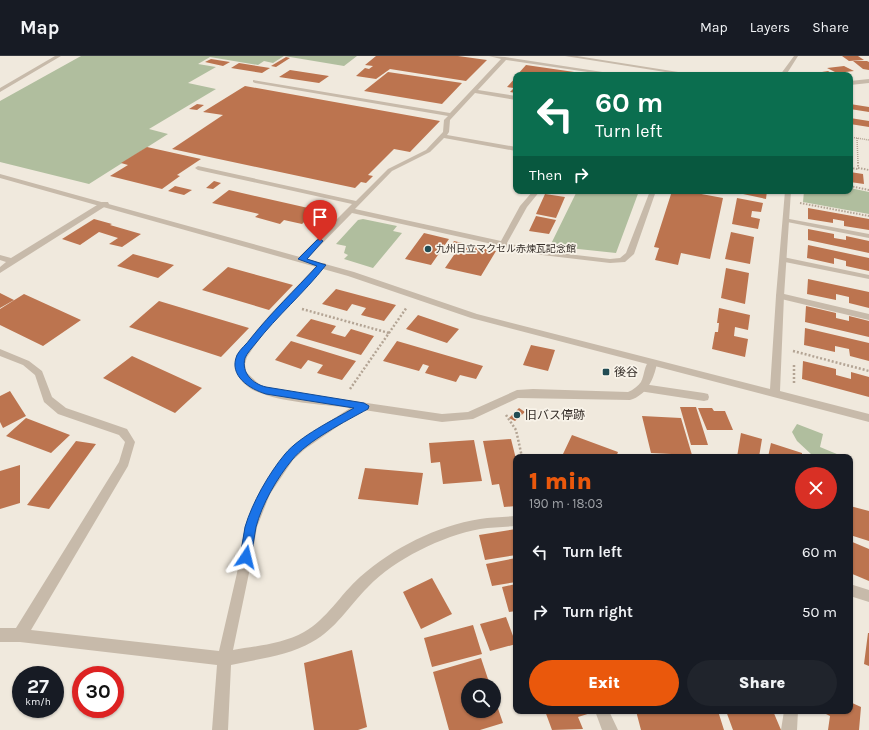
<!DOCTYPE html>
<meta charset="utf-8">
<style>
:root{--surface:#171b24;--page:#20242c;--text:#f1f3f6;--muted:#9ea1a6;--line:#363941;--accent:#ea580c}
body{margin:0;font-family:Karla,"Noto Sans JP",sans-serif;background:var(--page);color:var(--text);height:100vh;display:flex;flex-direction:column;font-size:15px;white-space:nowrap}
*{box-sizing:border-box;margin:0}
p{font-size:13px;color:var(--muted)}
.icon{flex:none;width:22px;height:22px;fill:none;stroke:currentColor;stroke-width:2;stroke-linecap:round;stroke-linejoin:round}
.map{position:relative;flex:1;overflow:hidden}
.drawer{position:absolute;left:513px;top:398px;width:340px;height:260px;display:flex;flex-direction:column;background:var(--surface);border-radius:8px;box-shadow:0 1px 3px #0004}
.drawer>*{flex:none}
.top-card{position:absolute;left:513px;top:16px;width:340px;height:122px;border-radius:8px;box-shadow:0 1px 3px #0004;background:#0b6e4f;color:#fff;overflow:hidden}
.controls{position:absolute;left:461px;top:622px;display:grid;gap:8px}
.controls a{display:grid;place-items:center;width:40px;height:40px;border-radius:50%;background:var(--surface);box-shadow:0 1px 3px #0004;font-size:20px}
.speed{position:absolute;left:12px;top:610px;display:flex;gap:8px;font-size:20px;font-weight:700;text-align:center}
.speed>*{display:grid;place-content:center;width:52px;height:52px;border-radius:50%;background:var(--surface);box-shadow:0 1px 3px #0004;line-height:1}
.speed small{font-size:10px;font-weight:400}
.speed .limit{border:6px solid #d22;background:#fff;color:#111}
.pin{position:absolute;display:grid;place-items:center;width:34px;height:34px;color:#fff;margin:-41px -17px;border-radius:50% 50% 50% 0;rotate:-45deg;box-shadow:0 0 4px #0007}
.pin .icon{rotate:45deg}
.me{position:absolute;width:44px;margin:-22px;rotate:10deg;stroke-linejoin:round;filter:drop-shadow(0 0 3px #0008)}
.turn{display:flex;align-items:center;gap:14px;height:84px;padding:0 16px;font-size:18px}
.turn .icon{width:52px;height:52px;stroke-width:2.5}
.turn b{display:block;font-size:28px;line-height:34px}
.then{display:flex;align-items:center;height:38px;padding:0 16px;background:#0003;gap:8px;font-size:15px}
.round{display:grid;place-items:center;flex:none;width:42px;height:42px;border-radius:21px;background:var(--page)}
.overview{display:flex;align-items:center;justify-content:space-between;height:68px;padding:0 16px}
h1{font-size:24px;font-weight:800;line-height:30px;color:var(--accent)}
.action{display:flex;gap:8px;margin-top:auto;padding:8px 16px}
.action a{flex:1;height:46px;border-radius:24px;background:var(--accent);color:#fff;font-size:16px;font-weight:800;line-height:46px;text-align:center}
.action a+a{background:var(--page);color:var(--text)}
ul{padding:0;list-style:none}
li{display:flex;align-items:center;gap:12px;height:60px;padding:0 16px}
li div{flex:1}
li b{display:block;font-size:15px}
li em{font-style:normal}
header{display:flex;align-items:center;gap:24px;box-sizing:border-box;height:56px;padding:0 20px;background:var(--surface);border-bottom:1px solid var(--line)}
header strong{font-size:19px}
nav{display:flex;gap:22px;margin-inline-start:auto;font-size:14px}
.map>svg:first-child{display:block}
.green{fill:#b0be9e}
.building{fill:#bc744f}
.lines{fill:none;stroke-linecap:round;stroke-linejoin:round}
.path-far2{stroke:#b3a494;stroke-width:1.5;stroke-dasharray:1 1;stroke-linecap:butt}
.path-far1{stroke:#b3a494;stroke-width:2;stroke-dasharray:1.5 1.5;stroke-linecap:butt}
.path{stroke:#b3a494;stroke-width:2.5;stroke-dasharray:2 2;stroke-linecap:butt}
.service{fill:#c7baaa;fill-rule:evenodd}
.minor{fill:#c7baaa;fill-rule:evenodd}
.tertiary{fill:#c7baaa;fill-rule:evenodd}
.route{fill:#1a73e8;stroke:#114b97}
.poi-dot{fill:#224c54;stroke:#f8f3e9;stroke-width:1.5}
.labels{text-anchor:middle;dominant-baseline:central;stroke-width:3.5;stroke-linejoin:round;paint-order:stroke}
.far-poi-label{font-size:10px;fill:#352e29;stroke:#f8f3e9;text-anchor:start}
.poi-label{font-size:12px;fill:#352e29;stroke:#f8f3e9;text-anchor:start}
</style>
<header>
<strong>Map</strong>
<nav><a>Map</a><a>Layers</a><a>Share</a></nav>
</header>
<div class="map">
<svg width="869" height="674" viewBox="0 0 869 674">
<rect width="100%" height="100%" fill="#f0e9dd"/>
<path class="green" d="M81 0H357L344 10 284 0 273 7 264 5 258 9 210 1 198 8 216 11 188 27 216 33 149 73 168 78 89 128 0 106V45Z
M850 132 869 136V158L803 146 804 135H850Z
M577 135H639L616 197 550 190Z
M363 163 397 170 393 175 402 177 373 212 344 203 348 199 344 197 346 190 336 188 358 164Z
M797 368 823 378 820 391 844 401H811V398L797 385 792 376Z"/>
<path class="building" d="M376 0H458L487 4 466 25 390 13 376 23 356 20 365 12 369 13 373 10 365 9Z
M842 0H858L864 4 849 5Z
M286 1 290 2 276 11 271 10Z
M211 3 230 6 223 10 205 6Z
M853 5H867L869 6V14L863 13Z
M239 7 270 12 262 17 231 12Z
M526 9 588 18 587 19H517Z
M844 10 854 15 837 17 827 12Z
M290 14 329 20 319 27 279 21Z
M828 15 835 19 810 18Z
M388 16 462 27 442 48 364 35Z
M516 21V37L510 36 514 32 507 31Z
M245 30 440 65 410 96 394 93 368 119 373 120 366 127 361 126 355 132 172 93 223 59 203 56Z
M197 48 204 49 197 54 189 53Z
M850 48 869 51V56L850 53Z
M850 62 869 65V71L850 68Z
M147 91 201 103 177 119 180 120 162 133 110 120 128 109 121 107Z
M850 116 863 118 864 128 850 126Z
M214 125 221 127 213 133 206 132Z
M175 130 192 134 184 139 168 135Z
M229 134 317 154 302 168 284 164 280 168 255 161 259 158 212 147Z
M672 135H685L723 142 710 203 681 197 678 209 655 204 659 192 654 191Z
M743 135H767L766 143 743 138Z
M545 138 565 141 556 162 536 158Z
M737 142 763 147 761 156 752 155 751 161 760 163 758 173 732 168Z
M808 152 869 163V174L844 170V165L833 163V167L808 163Z
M536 160 556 164 549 178 529 175Z
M94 163 112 168 110 169 141 178 122 191 109 188 118 182 99 176 80 189 62 183Z
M808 173 834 178V182L846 184V180L869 185V197L808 184Z
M731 176 754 181 750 208 725 203Z
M424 177 449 183 431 209 405 203Z
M454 185 496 195 481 220 445 212 456 196 448 194Z
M808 189 869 202V215L846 210V205L834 202V208L807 202Z
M133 198 174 209 158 222 117 210Z
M228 211 293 229 269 254 202 234Z
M726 212 749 217 745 248 721 242Z
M808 223 869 236V252L849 247V241L836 238V244L807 238Z
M336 233 396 249 384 265 361 259 366 252 352 248 347 255 322 248Z
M0 237 14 244 0 252Z
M24 238 81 264 43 290 0 269V253Z
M159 245 249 272 221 301 129 271Z
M806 250 836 257V262L849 265V260L869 265V281L805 266Z
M719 252 750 259 748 274 735 271 734 280 748 283 745 301 712 293 715 276H718L719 267H717Z
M418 259 459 273 447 287 406 273Z
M311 263 336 270 331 277 345 281 351 273 374 280 361 299 296 280Z
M805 272 869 287V305L850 300 849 293 835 290V296L804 289Z
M291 285 356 305 342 324 317 317 323 309 308 304 301 313 275 304Z
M397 285 483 310 476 323 460 319 456 326 425 317 429 310 423 308 419 315 383 305Z
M531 289 555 294 548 315 523 309Z
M132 300 202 332 175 357 103 322Z
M803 305 836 313V319L851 323V316L869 321V341L802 323Z
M10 335 26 360 3 372 0 366V340Z
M680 351H696L708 389H691Z
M519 352 525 356 515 365 509 362Z
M698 352H712L714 355H725L733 374H707Z
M642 360 681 362 692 399 651 397Z
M26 362 70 379 51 397 6 380Z
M741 377 762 383 759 401H737Z
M572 379 618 396 616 401H572L563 398Z
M511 383 516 403V450L504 451 499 428 492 429 483 385Z
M474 384 482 425 443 428 440 406 431 407 429 387Z
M76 385 96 388 49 453 27 449Z
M771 387 802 397V401H768Z
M20 409V447L0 453V415Z
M365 412 423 417 418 449 358 443Z
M850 450 869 455V485L850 479Z
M516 473V499L485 504 479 479Z
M850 485 869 493V525L850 517Z
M516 502V526L492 530 486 508Z
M432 522 452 558 421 573 403 536Z
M516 528V555L509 556 502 531Z
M506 561 516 588 490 595 480 568Z
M473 569 482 598 432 611 424 582Z
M868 577H869V610L864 608Z
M352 594 367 671 358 674H314L304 607Z
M481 602 490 629H468V655H494V641L503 667 480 674H449L433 616Z
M850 646 861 651 859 674H828L830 660 820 655H850Z
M545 655H597L578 661 583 673 552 674Z
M636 655H718L724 674H641Z
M726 655H773L781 674H733Z"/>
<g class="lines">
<path class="path-far2" d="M850 81 869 84
M857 82 858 107"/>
<path class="path-far1" d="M858 106V112L869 114
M850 112 858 113
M850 130 869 134
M800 147 869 160"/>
<path class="path" d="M302 253 389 277
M793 295 869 315
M794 309V328
M350 333 407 251
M506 359 516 374 522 401"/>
<path class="service" d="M489 0 505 1 622 19H608L506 4 478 34 516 40V44L475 37 450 64 449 76 447 79 516 91V95L444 82 430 96 392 115 355 153 501 185 520 150 533 135H540L527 151 507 187 542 195 610 203 620 202 626 197 650 135H656L634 198 625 206 610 207 542 199 352 157 305 205H299V201L352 148 198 114 195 112 198 110 356 145 388 113 426 94 443 76 444 64 448 60 255 27 253 26V24L450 57 501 3Z
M643 328 704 337 708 338 709 341 708 344 704 345 639 335 638 332Z"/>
<path class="minor" d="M794 0H798L786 19H780Z
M102 146H108L109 148 0 217V211L6 206 0 204V199L11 202Z
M784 162 869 178V182L787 166H784Z
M780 201H783L869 219V223L780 205Z
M319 207H325L326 209 262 279 247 301 245 308 246 316 260 329 278 334 442 358 468 356 517 334 533 333 628 336C633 334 638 330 641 326 645 319 644 306 652 304L657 307C654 323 647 339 630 344L518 342 473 363 442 366 364 354 350 362 305 393 293 404 270 438 257 471 249 517 233 594C255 590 283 588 304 576 327 563 340 539 360 521 393 492 436 470 480 463 491 461 504 461 516 460V470C504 471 492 471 480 473 442 480 395 503 368 531 349 550 336 573 312 586 288 600 257 603 231 609L228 674H212L217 609 20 586H0V572H16L119 406 125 386 119 379 58 358 44 346 35 319 23 309 0 300V293L29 305 42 315 52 341 66 352 127 373 135 386 128 410 31 574 219 595 237 517 245 471 261 433 285 398 297 387 350 352C320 348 283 347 255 335 242 329 232 315 237 301 239 295 245 289 249 284 270 256 296 232 319 207Z
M780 237 869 258V264L777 242 776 240 777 238Z
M850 528 869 534V546L850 540Z
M595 655H609L618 674H602Z
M784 655H798L797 674H781Z"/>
<path class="tertiary" d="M55 0H61L0 36V32Z
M565 0H577L697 19H684Z
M869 23V27L850 29V25Z
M0 118 354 216 477 258 770 333 776 240 785 135H791L784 240 780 335 869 358V366L471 262 348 220 0 122Z"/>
</g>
<path class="route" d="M320 183 323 185 307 203 326 209C304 237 277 260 256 287 252 292 247 297 245 302 241 317 253 328 266 331L364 347 369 350 368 353C346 365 307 385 292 404 277 422 262 448 256 471 254 481 253 491 251 501L250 505 246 506 242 505 240 501C242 491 243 481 245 471 252 447 269 417 285 398 300 380 333 364 354 352L266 338C250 333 228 320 237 299 240 293 247 288 251 282 271 257 295 234 317 210L298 203 317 184Z"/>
<g class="poi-dot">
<circle cx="428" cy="193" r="4"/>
<rect x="602" y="312" width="8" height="8" rx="2"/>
<circle cx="517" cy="359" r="4"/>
</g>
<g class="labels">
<g class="far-poi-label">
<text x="436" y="193">九州日立マクセル赤煉瓦記念館</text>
</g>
<g class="poi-label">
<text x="614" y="316">後谷</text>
<text x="525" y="359">旧バス停跡</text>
</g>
</g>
</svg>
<div class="controls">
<a><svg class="icon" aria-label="search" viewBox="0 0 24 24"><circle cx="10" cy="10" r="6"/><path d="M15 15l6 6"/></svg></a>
</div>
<div class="speed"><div>27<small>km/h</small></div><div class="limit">30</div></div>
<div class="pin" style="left:320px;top:185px;background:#d93025"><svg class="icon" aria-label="arrive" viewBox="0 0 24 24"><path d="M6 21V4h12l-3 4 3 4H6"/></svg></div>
<svg class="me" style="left:246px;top:501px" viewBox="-20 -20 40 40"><path d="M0-17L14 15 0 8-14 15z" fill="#1a73e8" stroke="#fff" stroke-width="4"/></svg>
<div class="top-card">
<div class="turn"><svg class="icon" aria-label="left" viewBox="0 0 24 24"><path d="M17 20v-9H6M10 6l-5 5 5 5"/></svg><div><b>60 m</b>Turn left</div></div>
<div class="then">Then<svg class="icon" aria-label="right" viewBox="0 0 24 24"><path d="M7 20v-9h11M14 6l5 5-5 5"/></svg></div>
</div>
<section class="drawer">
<div class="overview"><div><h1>1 min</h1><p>190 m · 18:03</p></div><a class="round" style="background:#d93025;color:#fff"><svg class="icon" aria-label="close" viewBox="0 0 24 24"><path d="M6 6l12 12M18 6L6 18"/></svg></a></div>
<ul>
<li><svg class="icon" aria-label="left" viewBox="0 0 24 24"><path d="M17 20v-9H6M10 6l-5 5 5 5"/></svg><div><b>Turn left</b></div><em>60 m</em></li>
<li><svg class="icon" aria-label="right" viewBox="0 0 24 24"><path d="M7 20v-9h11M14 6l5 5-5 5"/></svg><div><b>Turn right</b></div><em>50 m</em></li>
</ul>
<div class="action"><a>Exit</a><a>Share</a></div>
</section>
</div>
